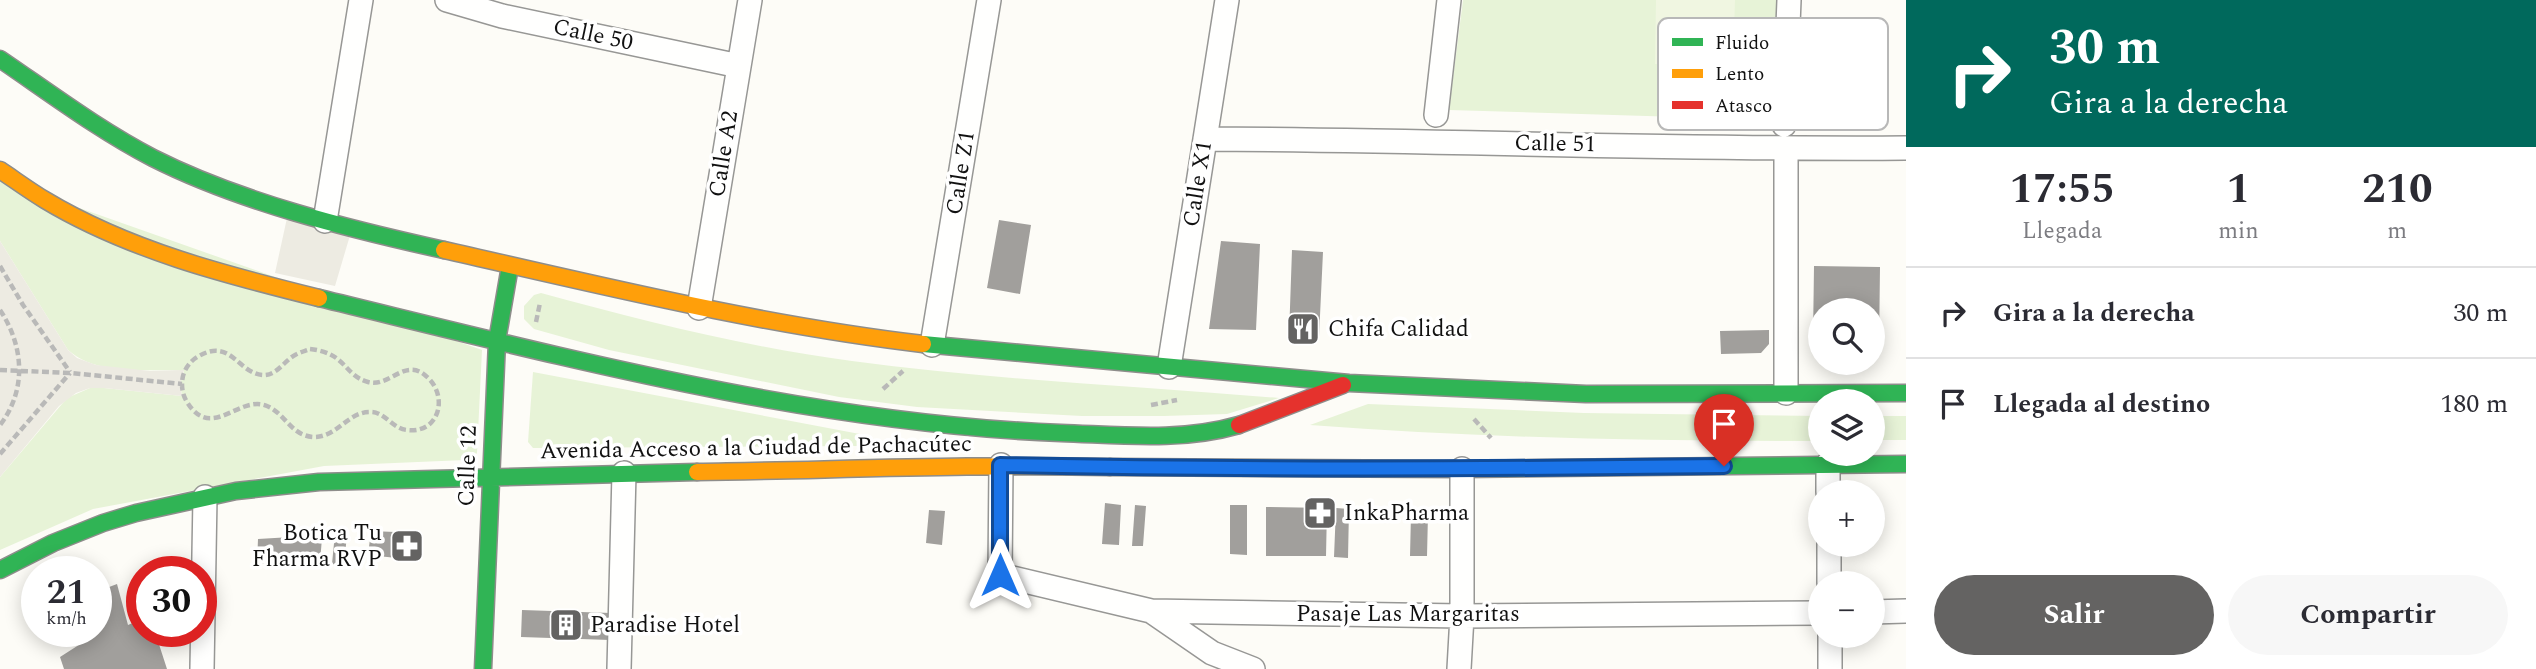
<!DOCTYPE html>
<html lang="es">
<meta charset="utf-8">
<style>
:root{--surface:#fff;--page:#f7f7f7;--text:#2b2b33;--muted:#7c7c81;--line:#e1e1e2;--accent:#646362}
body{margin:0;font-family:Spectral,serif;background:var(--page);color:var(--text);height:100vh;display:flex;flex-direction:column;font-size:26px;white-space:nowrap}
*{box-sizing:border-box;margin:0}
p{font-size:23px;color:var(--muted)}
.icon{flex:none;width:38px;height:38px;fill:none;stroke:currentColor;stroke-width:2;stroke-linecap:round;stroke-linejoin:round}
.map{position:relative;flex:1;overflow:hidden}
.side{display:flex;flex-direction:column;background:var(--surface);width:630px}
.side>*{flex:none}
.top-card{background:#00695c;color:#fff;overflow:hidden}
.tools{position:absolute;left:1808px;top:298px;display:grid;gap:14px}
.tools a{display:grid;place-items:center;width:77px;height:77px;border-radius:50%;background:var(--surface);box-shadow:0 4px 18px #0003;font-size:35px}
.speed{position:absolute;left:21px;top:556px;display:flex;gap:14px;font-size:35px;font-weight:700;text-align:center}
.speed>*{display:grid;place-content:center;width:91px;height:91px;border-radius:50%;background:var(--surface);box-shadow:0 4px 18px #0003;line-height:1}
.speed small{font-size:18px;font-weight:400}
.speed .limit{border:10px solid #d22;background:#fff;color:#111}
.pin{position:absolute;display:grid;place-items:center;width:60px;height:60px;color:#fff;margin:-72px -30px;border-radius:50% 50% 50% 0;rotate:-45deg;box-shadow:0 0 7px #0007}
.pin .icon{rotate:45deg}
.me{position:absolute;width:77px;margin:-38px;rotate:0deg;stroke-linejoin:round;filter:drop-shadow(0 0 5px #0008)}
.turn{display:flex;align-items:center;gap:24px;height:147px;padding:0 28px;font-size:32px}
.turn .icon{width:91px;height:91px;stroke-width:2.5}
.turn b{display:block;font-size:49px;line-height:60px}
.eta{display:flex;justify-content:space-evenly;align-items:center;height:119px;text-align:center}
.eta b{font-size:42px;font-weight:700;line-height:49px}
.primary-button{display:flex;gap:14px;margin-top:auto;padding:14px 28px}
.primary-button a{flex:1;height:80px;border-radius:42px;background:var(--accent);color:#fff;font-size:28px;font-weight:700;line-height:80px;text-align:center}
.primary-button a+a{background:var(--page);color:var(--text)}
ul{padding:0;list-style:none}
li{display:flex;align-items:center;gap:21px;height:91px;padding:0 28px;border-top:2px solid var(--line)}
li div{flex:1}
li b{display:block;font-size:26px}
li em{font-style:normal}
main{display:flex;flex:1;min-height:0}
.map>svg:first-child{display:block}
.green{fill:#e7f3d7}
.pitch{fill:#f0f6e1}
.plaza{fill:#edebe2}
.building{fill:#a19f9c}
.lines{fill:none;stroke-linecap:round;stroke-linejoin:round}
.street-casing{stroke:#979795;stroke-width:26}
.fast-casing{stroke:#8e8d8b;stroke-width:19}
.slow-casing{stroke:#8e8d8b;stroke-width:19}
.jam-casing{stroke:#8e8d8b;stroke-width:19}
.path{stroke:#b9b9b8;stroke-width:4.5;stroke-dasharray:7 3.5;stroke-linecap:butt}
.street{stroke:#fffffe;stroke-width:23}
.fast{stroke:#30b455;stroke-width:16}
.slow{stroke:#ff9f0a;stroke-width:16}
.jam{stroke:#e5322d;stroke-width:16}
.route-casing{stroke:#114b97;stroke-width:18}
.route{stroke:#1a73e8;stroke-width:12}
.labels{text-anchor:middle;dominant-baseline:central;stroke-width:7;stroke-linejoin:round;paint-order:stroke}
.street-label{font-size:23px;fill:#111;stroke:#fff}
.poi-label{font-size:23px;fill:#111;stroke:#fff;text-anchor:start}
.key{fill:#fff;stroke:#b8b8b8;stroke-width:2}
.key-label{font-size:19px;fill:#111}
</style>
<main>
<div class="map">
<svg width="1906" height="669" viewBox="0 0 1906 669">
<rect width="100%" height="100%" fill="#fdfcf7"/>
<path class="green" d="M1463 0H1780L1777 120 1449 110Z
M0 180 482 350 477 453 470 460H465L324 466 93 509 0 550V477L67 398 90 388H104L182 396 180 384 184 371C146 368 99 377 68 350L0 241Z
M541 293C643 321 747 347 852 361 994 380 1137 386 1279 398L1227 414 1164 416H1082L917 407 839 397 609 350 534 329 524 319V306L534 295Z
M533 372 865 435 868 441 864 446 533 448 528 442Z
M1368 404 1584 413 1820 416V441C1650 441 1480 438 1310 425Z
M1872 416H1906V440H1873Z"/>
<path class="pitch" d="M1656 0H1735L1733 66 1655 64Z"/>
<path class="plaza" d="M287 218 351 232 335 286 275 273Z
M0 241 68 350 77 358 96 365 150 371 184 370 180 384 182 396 104 388H90L76 393 59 406 0 477Z"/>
<path class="building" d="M999 220 1031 225 1020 294 987 288Z
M1221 241 1260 244 1256 330 1209 329Z
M1292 250 1323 252 1319 337 1289 336Z
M1814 266 1880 267 1879 347H1872V310H1820V345L1813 338Z
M1769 330V344L1761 353 1721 354 1720 331Z
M1105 503 1121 505 1119 545 1102 544Z
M1135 505 1146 506 1143 546H1132Z
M1230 505H1247V555L1230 554Z
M1266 507 1327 508 1326 556H1266Z
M1336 508 1349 509 1348 558 1334 557Z
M929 510 945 511 942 545 926 543Z
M1411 514H1428L1427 556H1410Z
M371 531 419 533 416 560 368 555Z
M335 533 347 534 344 566 332 564Z
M308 536 322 538 320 562 306 560 257 564 258 539Z
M117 584 128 625 142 619V632H155L167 669H64L60 657 96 634V592Z
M522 610 611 613 610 640 521 637Z"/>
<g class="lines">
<defs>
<path id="street" d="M447 0 502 16 739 66
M1436 115 1449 0
M1784 125 1789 0
M1205 139C1438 140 1672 150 1906 148
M1786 149V393
M325 221 361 0
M699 308 750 0
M932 345 989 0
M1169 367 1227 0
M1828 464V492
M1001 465 1000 575 1151 611 1462 616 1820 613
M1829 544V583
M1151 611 1212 653 1253 669
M1872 612 1906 611
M1830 635V669
M202 669 205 497
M619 669 624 473
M1459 669 1462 616V469"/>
<path id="fast" d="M0 59C50 93 99 130 153 158 240 202 349 229 444 250
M319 298C563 357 809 423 1061 433 1121 435 1180 442 1239 425
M923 344 1349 383 1586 394 1906 393
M1110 467 1462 469 1906 464
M0 570 53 543 103 523 136 513 236 491 319 482 697 472
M483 669 497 341 510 266"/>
<path id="slow" d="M0 170C15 180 30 191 45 200 128 250 226 275 319 298
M444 250C603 286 761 325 923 344
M697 472C835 470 972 464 1110 467"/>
<path id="jam" d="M1239 425 1343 385"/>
</defs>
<use href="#street" class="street-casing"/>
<use href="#fast" class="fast-casing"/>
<use href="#slow" class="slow-casing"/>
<use href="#jam" class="jam-casing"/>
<path class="path" d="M0 266 23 305 70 372
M0 310C24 346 27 390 0 425
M536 322 540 303
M310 349C347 353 343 375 368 382 389 388 405 357 426 376 449 395 440 434 407 430 393 429 385 412 371 412 348 411 338 437 314 437 291 436 286 414 267 406 239 394 212 442 187 402 182 394 181 385 183 376 185 368 191 360 199 356 232 337 239 376 265 375 278 374 284 361 295 355 300 352 305 351 310 349Z
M0 370 71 373 182 384
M883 389 903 371
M1151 405 1177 400
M1474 419 1491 438
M1727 436 1742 423
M0 454 70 373"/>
<use href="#street" class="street"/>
<use href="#fast" class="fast"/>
<use href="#slow" class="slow"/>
<use href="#jam" class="jam"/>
</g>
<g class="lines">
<defs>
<path id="route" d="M1000 575V465C1242 470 1482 469 1724 466"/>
</defs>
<use href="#route" class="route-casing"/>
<use href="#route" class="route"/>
</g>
<defs>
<symbol id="restaurant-square" viewBox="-11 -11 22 22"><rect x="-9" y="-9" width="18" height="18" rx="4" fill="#646362" stroke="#fff"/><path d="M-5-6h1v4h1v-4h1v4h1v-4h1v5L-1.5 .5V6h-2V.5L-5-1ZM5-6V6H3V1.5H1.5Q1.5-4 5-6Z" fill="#fff"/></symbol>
<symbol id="pharmacy-square" viewBox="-11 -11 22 22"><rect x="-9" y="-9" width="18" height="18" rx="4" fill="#646362" stroke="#fff"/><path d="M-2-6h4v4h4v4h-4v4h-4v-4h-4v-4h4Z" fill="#fff"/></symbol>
<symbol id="building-square" viewBox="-11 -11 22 22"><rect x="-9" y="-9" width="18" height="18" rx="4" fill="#646362" stroke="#fff"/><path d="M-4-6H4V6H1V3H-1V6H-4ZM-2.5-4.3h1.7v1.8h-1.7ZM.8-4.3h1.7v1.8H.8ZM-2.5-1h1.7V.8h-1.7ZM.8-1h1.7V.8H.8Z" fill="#fff"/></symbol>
</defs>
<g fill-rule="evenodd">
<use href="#restaurant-square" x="1284" y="310" width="38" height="38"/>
<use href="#pharmacy-square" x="1301" y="494" width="38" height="38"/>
<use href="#pharmacy-square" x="388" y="527" width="38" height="38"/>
<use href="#building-square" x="547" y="606" width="38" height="38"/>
</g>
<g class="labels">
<g class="street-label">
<text transform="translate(593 35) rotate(12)">Calle 50</text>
<text transform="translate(1555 144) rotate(1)">Calle 51</text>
<text transform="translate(724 154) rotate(-81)">Calle A2</text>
<text transform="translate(961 173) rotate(-81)">Calle Z1</text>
<text transform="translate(1198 184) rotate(-81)">Calle X1</text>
<text transform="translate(756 448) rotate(-1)">Avenida Acceso a la Ciudad de Pachacútec</text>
<text transform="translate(468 466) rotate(-88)">Calle 12</text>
<text x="1408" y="614">Pasaje Las Margaritas</text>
</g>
<g class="poi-label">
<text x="1328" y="329">Chifa Calidad</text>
<text x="1344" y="513">InkaPharma</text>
<text x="382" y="533" text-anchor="end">Botica Tu<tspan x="382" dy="26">Fharma RVP</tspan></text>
<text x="590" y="625">Paradise Hotel</text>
</g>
</g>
<rect x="1658" y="18" width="230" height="112" rx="10" class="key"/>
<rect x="1672" y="38" width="31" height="8" fill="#30b455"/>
<rect x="1672" y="69" width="31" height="9" fill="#ff9f0a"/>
<rect x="1672" y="101" width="31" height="8" fill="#e5322d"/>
<g class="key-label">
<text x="1715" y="49">Fluido</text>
<text x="1715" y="80">Lento</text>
<text x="1715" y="112">Atasco</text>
</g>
</svg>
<div class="tools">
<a><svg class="icon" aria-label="search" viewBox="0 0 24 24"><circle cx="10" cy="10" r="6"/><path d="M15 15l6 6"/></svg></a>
<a><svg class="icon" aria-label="layers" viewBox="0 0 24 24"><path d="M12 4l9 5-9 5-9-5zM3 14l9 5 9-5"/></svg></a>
<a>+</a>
<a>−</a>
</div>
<div class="speed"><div>21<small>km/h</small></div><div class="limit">30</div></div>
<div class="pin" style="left:1724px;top:466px;background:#d93025"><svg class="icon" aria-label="arrive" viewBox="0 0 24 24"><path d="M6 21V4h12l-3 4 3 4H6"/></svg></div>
<svg class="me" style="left:1000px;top:575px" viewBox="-20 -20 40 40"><path d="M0-17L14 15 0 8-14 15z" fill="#1a73e8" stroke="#fff" stroke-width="4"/></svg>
</div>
<section class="side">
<div class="top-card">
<div class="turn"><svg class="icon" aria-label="right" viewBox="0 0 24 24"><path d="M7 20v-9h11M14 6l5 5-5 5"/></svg><div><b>30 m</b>Gira a la derecha</div></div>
</div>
<div class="eta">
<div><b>17:55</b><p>Llegada</p></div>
<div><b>1</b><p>min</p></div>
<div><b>210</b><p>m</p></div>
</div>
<ul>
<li><svg class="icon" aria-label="right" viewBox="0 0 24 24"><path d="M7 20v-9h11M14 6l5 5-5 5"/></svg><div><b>Gira a la derecha</b></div><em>30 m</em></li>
<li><svg class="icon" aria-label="arrive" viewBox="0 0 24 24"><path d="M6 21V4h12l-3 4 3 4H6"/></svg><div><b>Llegada al destino</b></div><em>180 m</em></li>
</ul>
<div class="primary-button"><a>Salir</a><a>Compartir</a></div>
</section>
</main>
